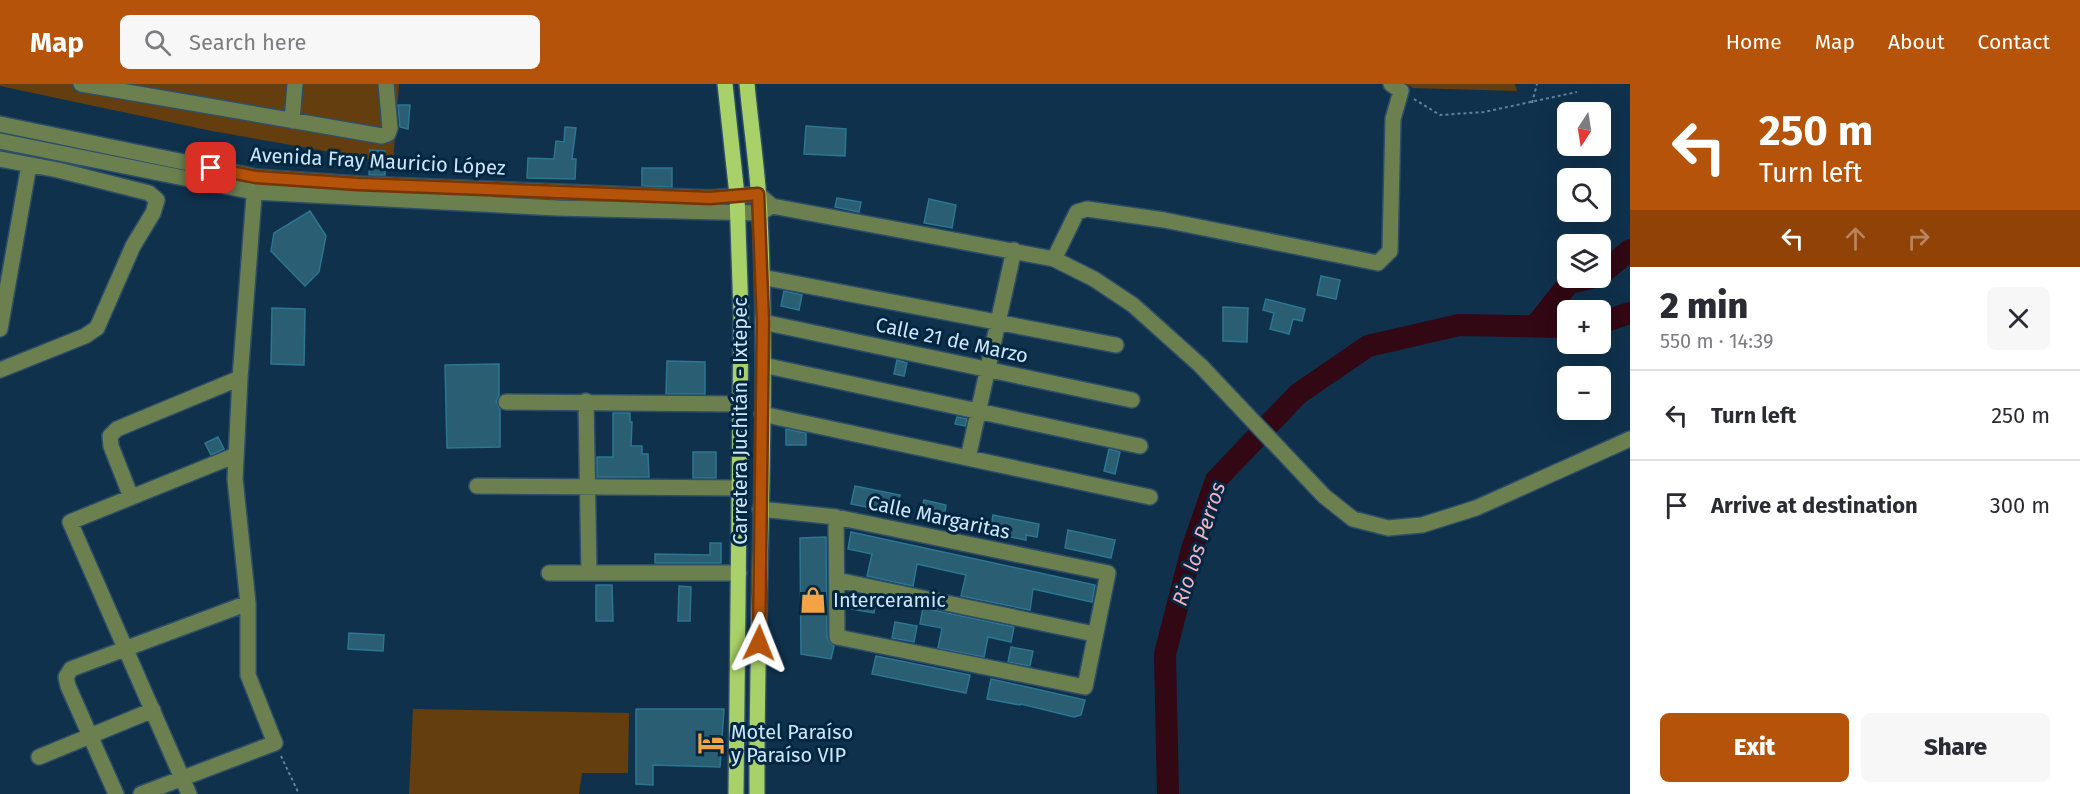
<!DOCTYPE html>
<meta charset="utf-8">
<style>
:root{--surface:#fff;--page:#f7f7f7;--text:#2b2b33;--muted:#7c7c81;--line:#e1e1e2;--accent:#b45309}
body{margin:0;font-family:"Fira Sans",sans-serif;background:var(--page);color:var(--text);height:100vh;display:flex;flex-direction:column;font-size:22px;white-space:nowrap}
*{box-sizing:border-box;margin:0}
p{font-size:20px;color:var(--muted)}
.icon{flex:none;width:33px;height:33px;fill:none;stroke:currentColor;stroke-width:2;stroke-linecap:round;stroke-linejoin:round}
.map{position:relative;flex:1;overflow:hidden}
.details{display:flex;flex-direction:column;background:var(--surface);width:450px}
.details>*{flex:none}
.banner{background:#b45309;color:#fff;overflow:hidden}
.needle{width:39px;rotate:192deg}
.controls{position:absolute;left:1557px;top:18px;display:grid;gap:12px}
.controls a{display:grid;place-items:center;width:54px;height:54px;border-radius:9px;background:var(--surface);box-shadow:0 6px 24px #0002;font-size:30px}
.pin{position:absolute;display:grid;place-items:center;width:51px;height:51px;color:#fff;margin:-26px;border-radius:12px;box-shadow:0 3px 9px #0006}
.me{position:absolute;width:66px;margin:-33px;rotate:2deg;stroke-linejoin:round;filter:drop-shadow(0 0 4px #0008)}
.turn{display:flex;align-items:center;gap:21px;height:126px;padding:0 30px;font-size:27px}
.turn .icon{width:78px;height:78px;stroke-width:2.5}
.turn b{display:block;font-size:42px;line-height:51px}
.lanes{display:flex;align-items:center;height:57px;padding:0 30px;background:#0003;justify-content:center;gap:30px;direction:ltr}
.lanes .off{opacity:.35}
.round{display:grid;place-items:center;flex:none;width:63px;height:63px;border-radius:9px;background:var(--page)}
.summary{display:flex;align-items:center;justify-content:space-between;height:102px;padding:0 30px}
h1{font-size:36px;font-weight:800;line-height:45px}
.button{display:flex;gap:12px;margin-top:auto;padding:12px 30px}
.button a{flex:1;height:69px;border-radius:9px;background:var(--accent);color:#fff;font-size:24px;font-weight:800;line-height:69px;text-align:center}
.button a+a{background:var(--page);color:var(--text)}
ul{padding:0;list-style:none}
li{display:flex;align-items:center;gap:18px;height:90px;padding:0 30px;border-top:2px solid var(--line)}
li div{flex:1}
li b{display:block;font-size:22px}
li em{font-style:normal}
header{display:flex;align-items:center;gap:36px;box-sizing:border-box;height:84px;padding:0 30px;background:var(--accent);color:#fff}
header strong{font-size:28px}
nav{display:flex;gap:33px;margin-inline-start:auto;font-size:21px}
.search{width:420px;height:54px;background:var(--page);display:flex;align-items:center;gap:15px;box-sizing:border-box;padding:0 21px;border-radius:9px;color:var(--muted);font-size:22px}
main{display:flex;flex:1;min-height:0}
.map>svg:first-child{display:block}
.green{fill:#643e0f}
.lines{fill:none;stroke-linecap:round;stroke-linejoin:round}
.river{stroke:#310814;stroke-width:22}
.building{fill:#295e73;stroke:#2c7692;stroke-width:1.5}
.minor-casing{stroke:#2e4e68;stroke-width:18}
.major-casing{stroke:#2e4e68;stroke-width:18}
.path{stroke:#63819a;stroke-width:2;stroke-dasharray:3 3;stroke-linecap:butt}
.minor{stroke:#6c804f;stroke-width:15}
.major{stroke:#a9d169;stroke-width:15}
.route-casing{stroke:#753606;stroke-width:15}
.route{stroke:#b45309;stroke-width:10}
.labels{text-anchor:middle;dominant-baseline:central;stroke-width:6;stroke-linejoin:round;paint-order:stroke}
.street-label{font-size:20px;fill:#cee7fe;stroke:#042741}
.poi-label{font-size:20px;fill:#cee7fe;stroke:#042741;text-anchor:start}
.water-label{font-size:21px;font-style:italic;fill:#f4b3bf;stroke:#042741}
</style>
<header>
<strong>Map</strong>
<div class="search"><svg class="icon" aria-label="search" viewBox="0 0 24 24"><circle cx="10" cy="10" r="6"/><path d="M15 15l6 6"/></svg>Search here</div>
<nav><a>Home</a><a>Map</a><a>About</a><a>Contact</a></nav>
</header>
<main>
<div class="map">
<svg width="1630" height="710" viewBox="0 0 1630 710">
<rect width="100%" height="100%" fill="#10314c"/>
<path class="green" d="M0 0H399L393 79 212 47 0 2Z
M1406 0H1515L1517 7 1413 4Z
M413 625 629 629 628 689H582L579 710H409Z"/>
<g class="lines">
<path class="river" d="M1600 191 1630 166
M1600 239 1630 229
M1535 242 1569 199 1591 194
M1168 710 1165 570 1192 465 1216 396 1298 310 1368 262 1459 241 1568 243"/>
</g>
<path class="building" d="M398 21H410L408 45 400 43Z
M806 42 846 45 845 72 804 70Z
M565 43 576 44 572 75H576L575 95 527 94 528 74 554 75 556 57 564 58Z
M370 66 385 67V91H369Z
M642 84H672V103L642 102Z
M837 114 861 118 859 128 835 123Z
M929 115 956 121 952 144 924 139Z
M310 127 326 152 319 188 305 202 271 167 274 149Z
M1321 192 1340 196 1336 215 1317 211Z
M784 207 802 211 799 226 781 222Z
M1266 215 1305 225 1302 237 1293 235 1289 250 1270 245 1274 229 1263 226Z
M1223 223 1248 224 1247 258 1223 257Z
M272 224 305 225 304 281 271 280Z
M897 276 907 279 904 292 894 290Z
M667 277 705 278V310H666Z
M499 280V311L496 318 500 325V363L447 364 445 281Z
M613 329H630V338H632L631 362H642V370H648L649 393H597V373H613Z
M957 333 967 335 965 342 955 340Z
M786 345 806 349V361H786Z
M218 353 224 365 211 371 205 359Z
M1109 365 1120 368 1115 390 1104 387Z
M693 368H716V394H693Z
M855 402 900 411 898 424 887 422V427L851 420Z
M924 416 946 421 944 434 933 432 932 437 920 434Z
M993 431 1039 440 1037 453 1026 451V456L990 449Z
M1068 446 1115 456 1111 474 1065 464Z
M851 448 1095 501 1092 518 1033 505 1030 526 961 512 966 491 917 480 913 502 867 492 872 470 848 465Z
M826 453 827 553 829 558 834 562 831 575 801 570 800 454Z
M710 459H721V479H655V470L710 471Z
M596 501H612L613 537H596Z
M679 502 691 503 690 537H678Z
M854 510 876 514 874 529 851 525Z
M923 524 1014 543 1011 558 988 553 984 573 938 564 942 544 920 540Z
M895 538 917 542 914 558 892 554Z
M349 549 384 551 383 567 348 565Z
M1011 563 1033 567 1030 582 1008 578Z
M876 572 970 591 966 609 872 590Z
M991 595 1085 616 1081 631 1074 633 1021 620 1020 621 987 615Z
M636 625H724L720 683 653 681V701L636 700Z"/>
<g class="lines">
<defs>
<path id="minor" d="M81 0 382 52 388 50 390 44 386 0
M292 37 295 0
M0 40 256 93 358 100 710 114 758 110 772 122 1054 175 1094 195 1133 221 1201 282 1324 412 1353 435 1388 444 1422 441 1476 424 1630 355
M0 57 254 108 557 124 760 129 770 123
M0 75 58 86 149 109 157 116 153 129 133 162 97 244 85 252 0 286
M1054 175 1077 128 1087 125 1164 136 1378 179 1390 167 1393 35 1401 7 1391 0
M762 193 1116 261
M763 238 1132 316
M0 245 29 81
M763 281 1140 362
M586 317 589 489
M506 318 741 320
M762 330 1150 413
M968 374 1014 166
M477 402 740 404
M131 413 111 362 110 352 117 345 240 294
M760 425 836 433 1108 489 1085 603 837 553 836 433
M549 489H739
M837 496 1094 550
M39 673 153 626
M116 710 68 602 66 593 71 585 248 519
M141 710 275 659 248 591V519L235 395 240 294 255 99
M189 710 70 438 236 371"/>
<path id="major" d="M725 0 737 111 741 231 736 710
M747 0C751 44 758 88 760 131 769 324 756 517 757 710"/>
</defs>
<use href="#minor" class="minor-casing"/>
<use href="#major" class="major-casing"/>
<path class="path" d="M1414 15 1440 31 1484 28 1577 8
M1532 19 1537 0
M281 672 299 710"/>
<use href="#minor" class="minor"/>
<use href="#major" class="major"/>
</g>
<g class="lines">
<defs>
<path id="route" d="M211 84 256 93 358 100 710 114 758 110 763 238 759 559"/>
</defs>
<use href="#route" class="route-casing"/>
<use href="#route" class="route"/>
</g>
<defs>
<symbol id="shop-bare" viewBox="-9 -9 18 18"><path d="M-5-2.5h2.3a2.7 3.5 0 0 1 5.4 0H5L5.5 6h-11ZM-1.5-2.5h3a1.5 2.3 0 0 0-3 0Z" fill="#f4a344" stroke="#042741" stroke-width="2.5" paint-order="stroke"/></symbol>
<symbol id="hotel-bare" viewBox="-9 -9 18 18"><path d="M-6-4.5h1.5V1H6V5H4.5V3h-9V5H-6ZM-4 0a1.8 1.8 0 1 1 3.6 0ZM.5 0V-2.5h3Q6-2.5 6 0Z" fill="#f4a344" stroke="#042741" stroke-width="2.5" paint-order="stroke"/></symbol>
</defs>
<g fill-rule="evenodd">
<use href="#shop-bare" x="794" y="497" width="38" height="38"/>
<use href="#hotel-bare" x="692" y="640" width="38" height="38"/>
</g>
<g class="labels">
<g class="street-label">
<text transform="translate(378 77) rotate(3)">Avenida Fray Mauricio López</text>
<text transform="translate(952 256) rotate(12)">Calle 21 de Marzo</text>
<text transform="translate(740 337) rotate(-90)">Carretera Juchitán - Ixtepec</text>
<text transform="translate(939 433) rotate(12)">Calle Margaritas</text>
</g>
<g class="poi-label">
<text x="833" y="516">Interceramic</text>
<text x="731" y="648">Motel Paraíso<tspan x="731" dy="23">y Paraíso VIP</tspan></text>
</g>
<g class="water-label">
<text transform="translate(1199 460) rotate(-72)">Rio los Perros</text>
</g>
</g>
</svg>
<div class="controls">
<a><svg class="needle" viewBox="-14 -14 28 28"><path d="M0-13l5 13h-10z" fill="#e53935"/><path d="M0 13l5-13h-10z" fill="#7c7c81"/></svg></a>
<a><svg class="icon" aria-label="search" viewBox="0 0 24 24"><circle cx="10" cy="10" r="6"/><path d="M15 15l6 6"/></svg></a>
<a><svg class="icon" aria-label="layers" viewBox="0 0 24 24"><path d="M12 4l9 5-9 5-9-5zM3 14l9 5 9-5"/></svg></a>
<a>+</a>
<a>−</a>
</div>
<div class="pin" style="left:211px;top:84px;background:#d93025"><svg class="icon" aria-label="arrive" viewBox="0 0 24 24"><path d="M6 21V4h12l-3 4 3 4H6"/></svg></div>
<svg class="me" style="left:759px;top:559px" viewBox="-20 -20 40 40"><path d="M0-17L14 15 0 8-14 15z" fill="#b45309" stroke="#fff" stroke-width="4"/></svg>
</div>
<section class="details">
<div class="banner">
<div class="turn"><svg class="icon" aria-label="left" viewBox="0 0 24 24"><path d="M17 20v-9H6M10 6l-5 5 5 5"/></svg><div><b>250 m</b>Turn left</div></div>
<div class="lanes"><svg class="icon" aria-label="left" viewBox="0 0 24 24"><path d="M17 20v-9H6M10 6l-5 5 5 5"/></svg><svg class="icon off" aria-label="ahead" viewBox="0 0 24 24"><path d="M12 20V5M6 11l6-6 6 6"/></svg><svg class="icon off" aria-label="right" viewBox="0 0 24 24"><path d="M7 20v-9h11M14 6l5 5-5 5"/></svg></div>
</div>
<div class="summary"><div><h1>2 min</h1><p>550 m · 14:39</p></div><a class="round"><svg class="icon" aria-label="close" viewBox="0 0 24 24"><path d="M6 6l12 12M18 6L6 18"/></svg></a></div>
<ul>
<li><svg class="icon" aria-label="left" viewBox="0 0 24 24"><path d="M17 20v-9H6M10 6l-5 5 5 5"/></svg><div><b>Turn left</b></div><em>250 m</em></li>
<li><svg class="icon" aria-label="arrive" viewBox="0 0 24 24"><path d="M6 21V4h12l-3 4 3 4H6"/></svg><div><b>Arrive at destination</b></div><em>300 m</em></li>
</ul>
<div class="button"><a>Exit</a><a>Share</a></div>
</section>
</main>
